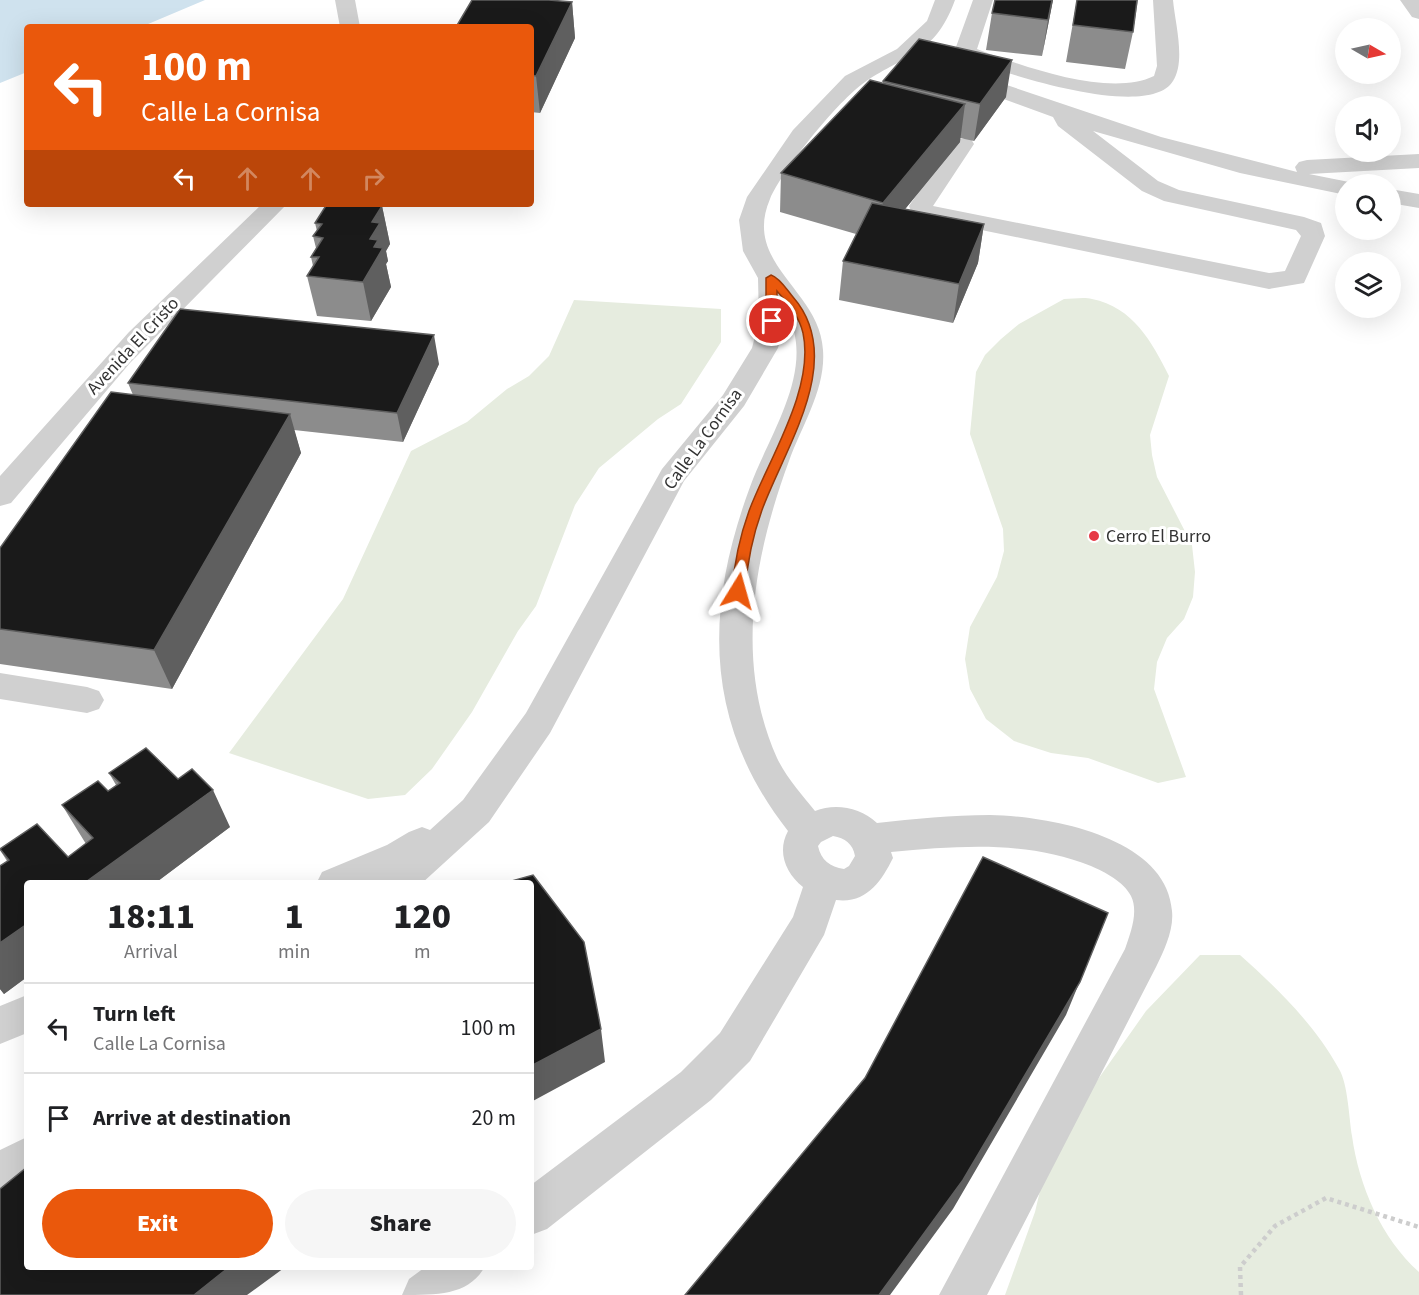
<!DOCTYPE html>
<style>
:root{--surface:#fff;--page:#f6f6f6;--text:#202124;--muted:#757577;--line:#e0e0e0;--accent:#ea580c}
body{margin:0;font-family:"Source Sans 3",sans-serif;background:var(--page);color:var(--text);height:100vh;display:flex;flex-direction:column;font-size:22px;white-space:nowrap}
*{box-sizing:border-box;margin:0}
p{font-size:20px;color:var(--muted)}
.icon{flex:none;width:33px;height:33px;fill:none;stroke:currentColor;stroke-width:2;stroke-linecap:round;stroke-linejoin:round}
.map{position:relative;flex:1;overflow:hidden}
.side{position:absolute;left:24px;top:880px;width:510px;height:390px;display:flex;flex-direction:column;background:var(--surface);border-radius:6px;box-shadow:0 6px 24px #0002}
.side>*{flex:none}
.hud{position:absolute;left:24px;top:24px;width:510px;height:183px;border-radius:6px;box-shadow:0 6px 24px #0002;background:#ea580c;color:#fff;overflow:hidden}
.needle{width:39px;rotate:99deg}
.controls{position:absolute;left:1335px;top:18px;display:grid;gap:12px}
.controls a{display:grid;place-items:center;width:66px;height:66px;border-radius:50%;background:var(--surface);box-shadow:0 6px 24px #0002;font-size:30px}
.pin{position:absolute;display:grid;place-items:center;width:51px;height:51px;color:#fff;margin:-26px;border:3px solid #fff;border-radius:50%;box-shadow:0 2px 6px #0007}
.me{position:absolute;width:66px;margin:-33px;rotate:8deg;stroke-linejoin:round;filter:drop-shadow(0 0 4px #0008)}
.turn{display:flex;align-items:center;gap:21px;height:126px;padding:0 18px;font-size:27px}
.turn .icon{width:78px;height:78px;stroke-width:2.5}
.turn b{display:block;font-size:42px;line-height:51px}
.lanes{display:flex;align-items:center;height:57px;padding:0 18px;background:#0003;justify-content:center;gap:30px;direction:ltr}
.lanes .off{opacity:.35}
.eta{display:flex;justify-content:space-evenly;align-items:center;height:102px;text-align:center}
.eta b{font-size:36px;font-weight:800;line-height:42px}
.cta{display:flex;gap:12px;margin-top:auto;padding:12px 18px}
.cta a{flex:1;height:69px;border-radius:36px;background:var(--accent);color:#fff;font-size:24px;font-weight:800;line-height:69px;text-align:center}
.cta a+a{background:var(--page);color:var(--text)}
ul{padding:0;list-style:none}
li{display:flex;align-items:center;gap:18px;height:90px;padding:0 18px;border-top:2px solid var(--line)}
li div{flex:1}
li b{display:block;font-size:22px}
li em{font-style:normal}
.map>svg:first-child{display:block}
.green{fill:#e6ecdf}
.water{fill:#cfe2ee}
.lines{fill:none;stroke-linecap:round;stroke-linejoin:round}
.path{stroke:#cdcdcd;stroke-width:4.5;stroke-dasharray:4 4;stroke-linecap:butt}
.minor{fill:#d0d0d0;fill-rule:evenodd}
.wall{fill:#8c8c8c}
.shaded-wall{fill:#5f5f5f}
.building{fill:#1a1a1a;stroke:#5f5f5f;stroke-width:1.5}
.route{fill:#ea580c;stroke:#983908;stroke-width:1.5}
.poi-dot{fill:#e63946;stroke:#fff;stroke-width:2}
.labels{text-anchor:middle;dominant-baseline:central;stroke-width:6;stroke-linejoin:round;paint-order:stroke}
.street-label{font-size:18px;fill:#333;stroke:#fff}
.poi-label{font-size:18px;fill:#333;stroke:#fff;text-anchor:start}
</style>
<div class="map">
<svg width="1419" height="1295" viewBox="0 0 1419 1295">
<rect width="100%" height="100%" fill="#fff"/>
<path class="green" d="M1064 299C1073 299 1084 297 1092 299 1133 307 1152 342 1169 376L1150 435 1152 455 1157 477 1192 545 1195 572 1193 597 1184 619 1167 638 1157 662 1154 689 1186 777 1158 783 1088 758 1051 753 1014 741 986 719 970 689 965 659 970 627 997 577 1004 551 1003 529 970 434 976 372 985 355 1001 339 1019 324Z
M574 300 721 309V342L681 404 658 419 599 468 575 505 536 606 518 631 472 712 432 769 405 795 368 799 229 753 343 599 411 451 467 422 507 389 529 376 549 356Z
M1200 955H1240C1277 988 1315 1025 1339 1069 1348 1084 1349 1118 1352 1136 1359 1186 1381 1238 1419 1272V1295H1005L1035 1212 1047 1161 1094 1085 1146 1011Z"/>
<path class="water" d="M0 0H205L141 27H27V72L0 83Z"/>
<g class="lines">
<path class="path" d="M1241 1295 1240 1267 1275 1226 1326 1198 1419 1227"/>
<path class="minor" d="M335 0H355L360 27H340Z
M935 0H955C934 58 903 54 861 85 835 105 783 169 770 199 742 264 820 290 823 350 826 389 802 425 789 461 754 556 734 662 777 758 786 777 802 795 815 811 835 803 860 807 877 823 914 819 952 815 990 815 1049 816 1167 837 1172 911 1174 930 1164 951 1156 967L987 1295H939L1125 949C1130 934 1139 912 1131 896 1124 882 1105 872 1091 866 1026 840 959 846 891 852L893 858C881 882 866 904 836 900L824 935 750 1061 711 1100 547 1229 531 1235V1185L681 1072 720 1033 793 917 803 887C785 873 777 851 788 831 704 724 704 611 750 487 769 434 819 366 785 310V321L778 348 744 406 684 481 550 733 489 822 421 884H316L322 872 387 845 409 832 422 827 430 830 463 800 526 713 662 469 723 395 752 348 759 321 758 278 743 251 739 220 747 197 793 130 845 76 897 49 927 21ZM833 836C845 838 853 844 855 856L849 866 844 869C830 867 821 860 818 846L821 842Z
M973 0H993L977 49C1022 66 1109 98 1154 76L1157 66 1153 0H1173C1175 23 1186 61 1173 81 1148 122 997 71 962 57L956 47Z
M1400 0H1419V19L1412 17Z
M965 71 1161 137 1297 172 1295 167 1299 162 1307 160 1419 154V168L1309 174 1354 183 1346 184V195L1240 173 1093 131 1158 181 1179 190 1304 217 1321 223 1325 236 1304 283 1269 289 913 216 909 206 955 139H971L974 144 933 206 1269 273 1285 271 1301 236 1296 230 1164 201 1142 191 1058 126 1053 117 957 82 954 77 957 72Z
M1390 189 1419 194V208L1390 203Z
M262 204H287L130 363 11 503 0 506V476L129 332Z
M0 673 87 687 99 691 104 700 99 709 87 713 0 699Z
M27 995V1033L0 1044V1006Z
M27 1137V1184L0 1198V1150Z
M424 1268H484C468 1295 438 1295 402 1295L409 1279Z"/>
</g>
<path class="wall" d="M995 0H1053L1042 56 986 50 992 13Z
M1077 0H1138L1133 32 1125 69 1066 62Z
M572 2 575 38 540 113 531 112V27Z
M883 81 1006 97 974 141 960 138V142L905 209 984 224 978 263 953 323 839 300 843 261 856 234 780 212 781 173 883 83Z
M379 205 382 206 390 244 386 251 388 261 386 264 391 287 371 321 317 316 307 276 313 266 311 257 316 248 313 236 317 231 315 223Z
M439 364 403 442 294 430 301 453 172 689 0 664V548L133 395 128 383Z
M109 773 230 827 154 884H27V977L4 994 0 989V866L7 861 0 850 68 857 86 844 62 805 108 791 116 785Z"/>
<path class="shaded-wall" d="M1052 0H1053L1042 56 1048 20Z
M572 2 575 38 540 113 536 76Z
M1012 60 1006 97 974 141 980 104Z
M965 104 960 142 879 241 883 203Z
M373 204H378L379 210 382 206 390 244 386 251 388 261 386 264 391 287 371 321 363 282 370 239Z
M984 224 978 263 953 323 959 284Z
M434 335 439 364 403 442 397 413Z
M290 414 301 453 172 689 154 650Z
M213 790 230 827 154 884H83Z
M1108 913 1066 1015 953 1209 890 1295H879Z
M27 924V977L4 994 0 989V943Z
M601 1029 605 1062 531 1102V1066Z
M228 1268H284L247 1295H194Z"/>
<path class="building" d="M472 0H549L572 2 536 76 531 75V27H456Z
M995 0H1052L1048 20 992 13Z
M1077 0H1137L1133 32 1073 25Z
M919 39 1012 60 980 104 883 81Z
M870 80 965 104 883 203 781 173Z
M872 203 984 224 959 284 843 261Z
M327 204H373V205L382 206 372 222 380 223 370 239 378 240 374 247 383 248 363 282 307 276 319 257H311L323 238 313 236 322 224 315 223Z
M180 309 434 335 397 413 128 383Z
M111 392 290 414 154 650 0 629V548Z
M146 748 178 779 192 769 213 790 83 884H27V924L0 943V866L9 860 0 849 37 824 68 857 93 838 62 805 98 781 108 791 120 783 109 773Z
M983 857 1108 913 1080 982 963 1180 879 1295H685L865 1078Z
M533 875 584 942 601 1029 531 1066V884H501Z
M27 1167V1268H228L194 1295H0V1189Z"/>
<path class="route" d="M771 275C780 278 787 290 793 297 847 359 785 447 762 510 753 535 747 565 745 591L738 596 732 591C734 565 740 536 749 511 768 460 815 389 803 333 799 316 788 304 777 291V321L772 324 766 321V278Z"/>
<circle class="poi-dot" cx="1094" cy="536" r="6"/>
<g class="labels">
<g class="street-label">
<text transform="translate(133 346) rotate(-47)">Avenida El Cristo</text>
<text transform="translate(703 439) rotate(-54)">Calle La Cornisa</text>
</g>
<g class="poi-label">
<text x="1106" y="536">Cerro El Burro</text>
</g>
</g>
</svg>
<div class="controls">
<a><svg class="needle" viewBox="-14 -14 28 28"><path d="M0-13l5 13h-10z" fill="#e53935"/><path d="M0 13l5-13h-10z" fill="#757577"/></svg></a>
<a><svg class="icon" aria-label="sound" viewBox="0 0 24 24"><path d="M4 9h4l5-4v14l-5-4H4zM17 9q2 3 0 6"/></svg></a>
<a><svg class="icon" aria-label="search" viewBox="0 0 24 24"><circle cx="10" cy="10" r="6"/><path d="M15 15l6 6"/></svg></a>
<a><svg class="icon" aria-label="layers" viewBox="0 0 24 24"><path d="M12 4l9 5-9 5-9-5zM3 14l9 5 9-5"/></svg></a>
</div>
<div class="pin" style="left:772px;top:321px;background:#d93025"><svg class="icon" aria-label="arrive" viewBox="0 0 24 24"><path d="M6 21V4h12l-3 4 3 4H6"/></svg></div>
<svg class="me" style="left:738px;top:591px" viewBox="-20 -20 40 40"><path d="M0-17L14 15 0 8-14 15z" fill="#ea580c" stroke="#fff" stroke-width="4"/></svg>
<div class="hud">
<div class="turn"><svg class="icon" aria-label="left" viewBox="0 0 24 24"><path d="M17 20v-9H6M10 6l-5 5 5 5"/></svg><div><b>100 m</b>Calle La Cornisa</div></div>
<div class="lanes"><svg class="icon" aria-label="left" viewBox="0 0 24 24"><path d="M17 20v-9H6M10 6l-5 5 5 5"/></svg><svg class="icon off" aria-label="ahead" viewBox="0 0 24 24"><path d="M12 20V5M6 11l6-6 6 6"/></svg><svg class="icon off" aria-label="ahead" viewBox="0 0 24 24"><path d="M12 20V5M6 11l6-6 6 6"/></svg><svg class="icon off" aria-label="right" viewBox="0 0 24 24"><path d="M7 20v-9h11M14 6l5 5-5 5"/></svg></div>
</div>
<section class="side">
<div class="eta">
<div><b>18:11</b><p>Arrival</p></div>
<div><b>1</b><p>min</p></div>
<div><b>120</b><p>m</p></div>
</div>
<ul>
<li><svg class="icon" aria-label="left" viewBox="0 0 24 24"><path d="M17 20v-9H6M10 6l-5 5 5 5"/></svg><div><b>Turn left</b><p>Calle La Cornisa</p></div><em>100 m</em></li>
<li><svg class="icon" aria-label="arrive" viewBox="0 0 24 24"><path d="M6 21V4h12l-3 4 3 4H6"/></svg><div><b>Arrive at destination</b></div><em>20 m</em></li>
</ul>
<div class="cta"><a>Exit</a><a>Share</a></div>
</section>
</div>
